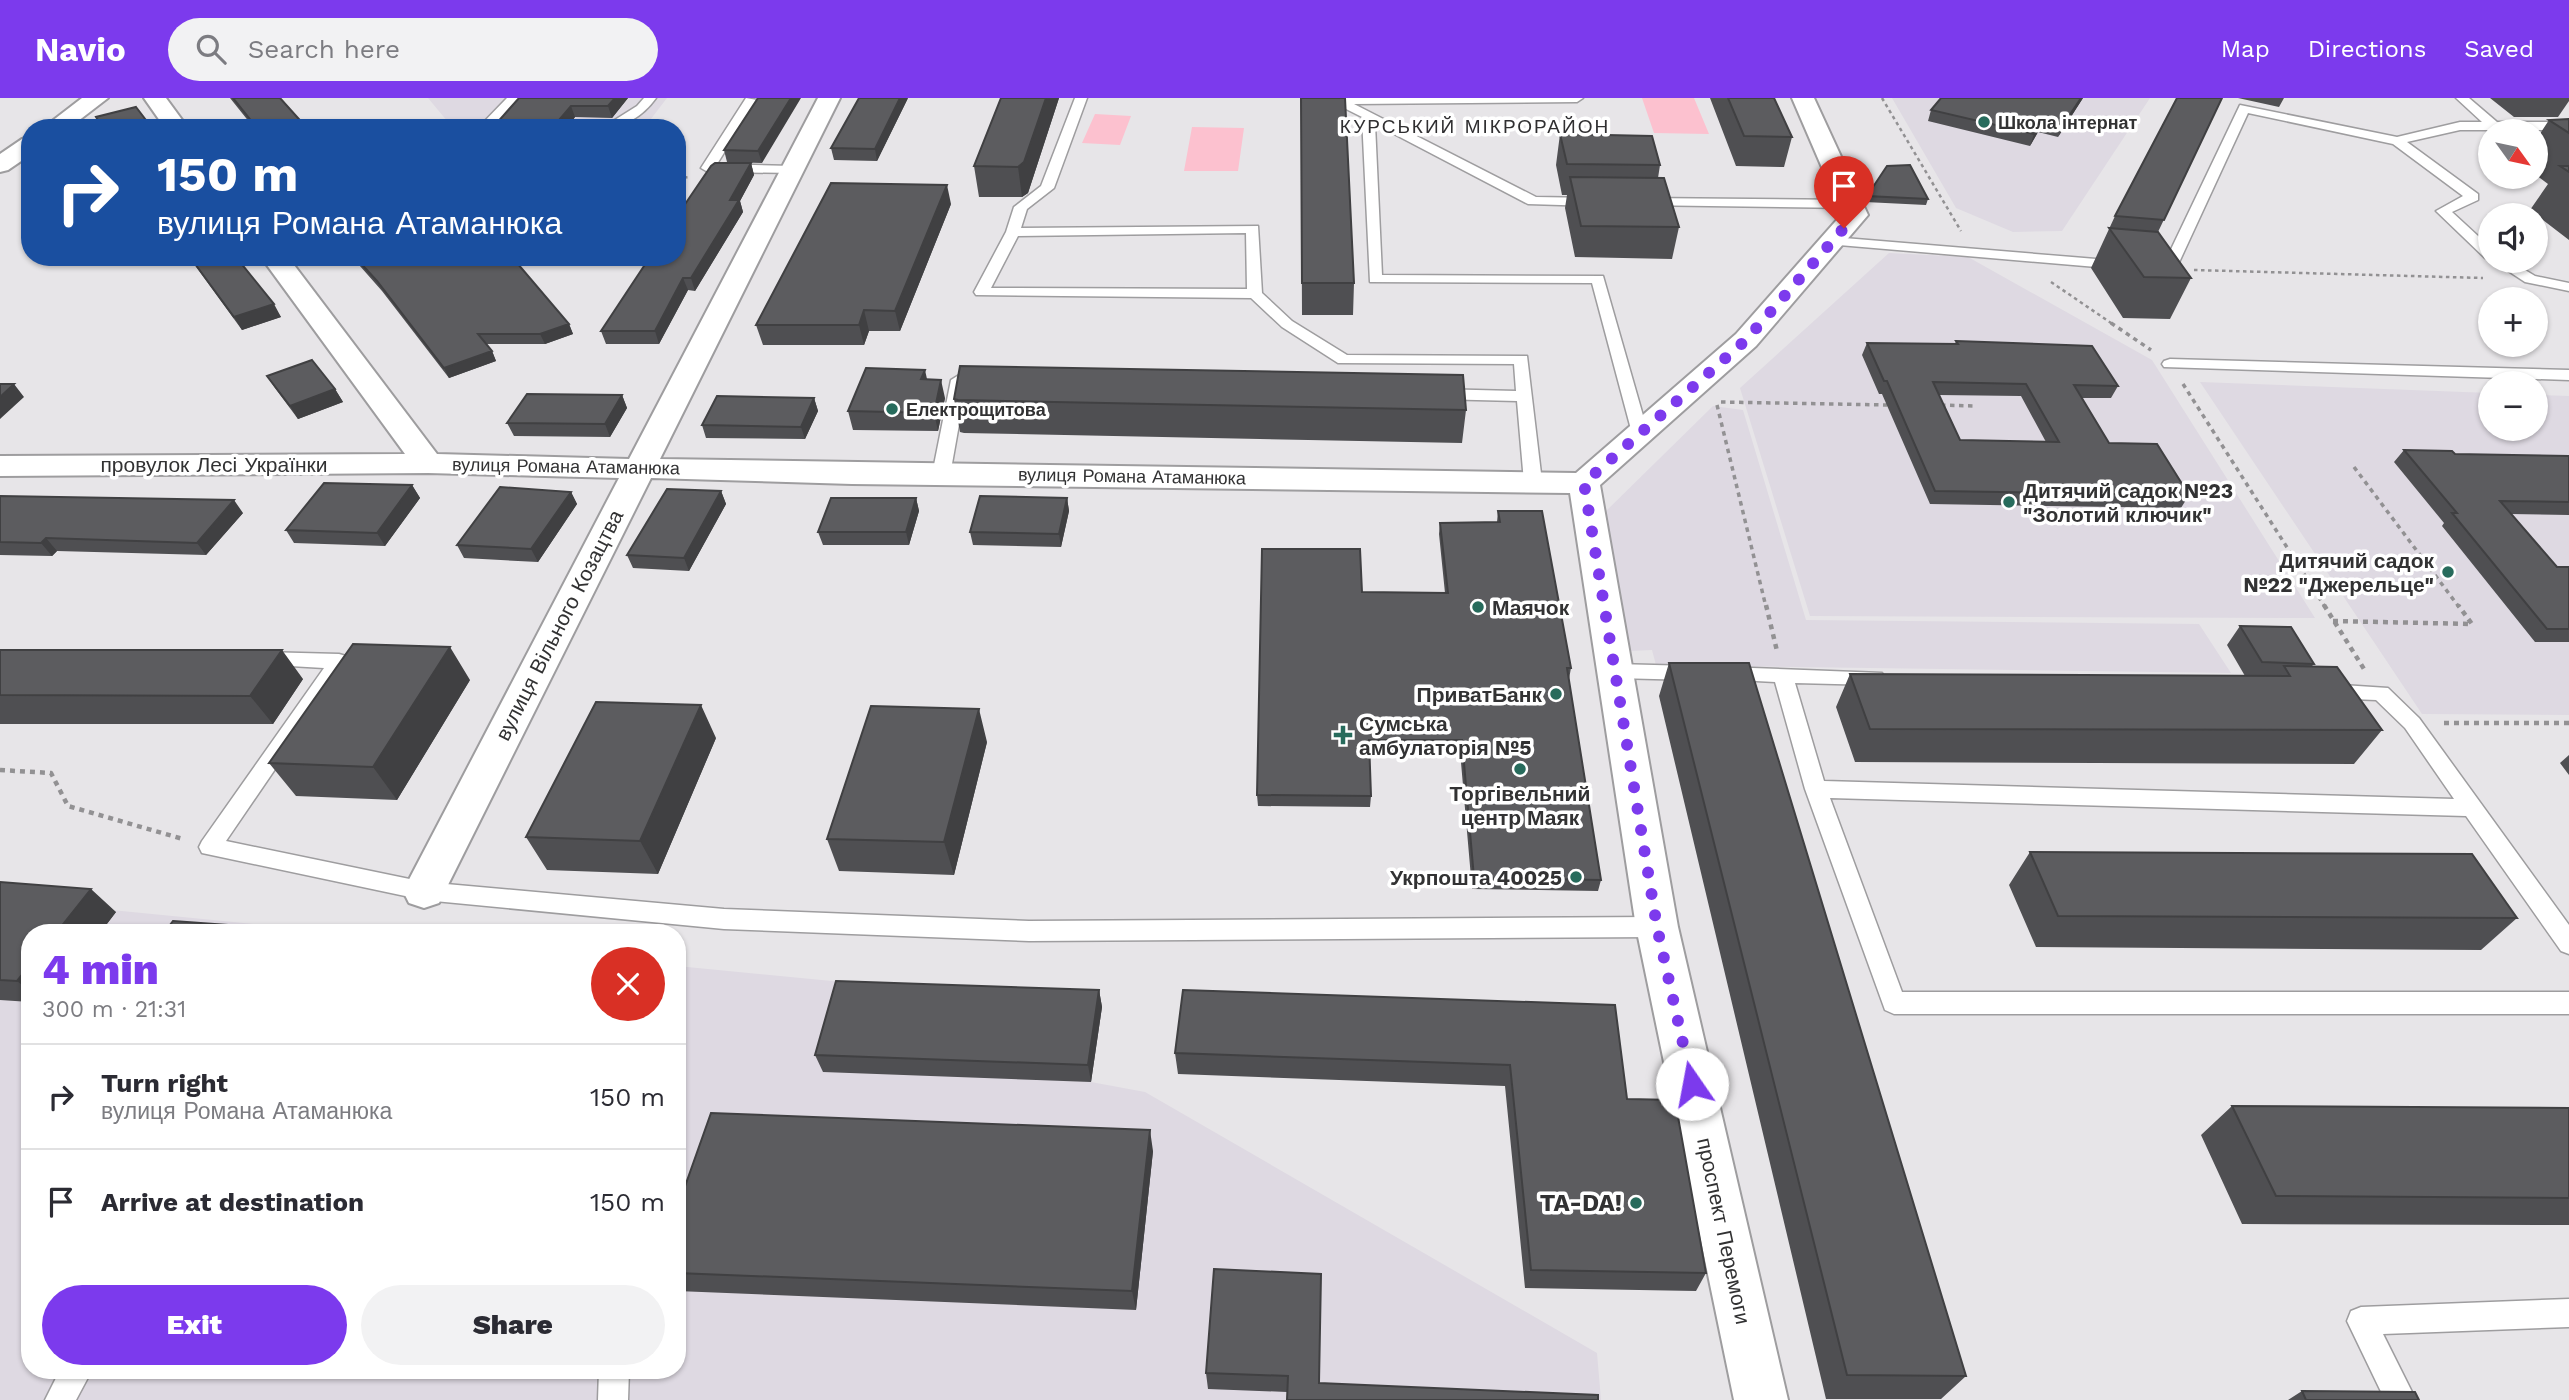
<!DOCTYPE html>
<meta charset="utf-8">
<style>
:root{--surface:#fff;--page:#f2f2f3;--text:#2b2b33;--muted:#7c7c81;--line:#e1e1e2;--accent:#7c3aed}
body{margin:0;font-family:"Work Sans",sans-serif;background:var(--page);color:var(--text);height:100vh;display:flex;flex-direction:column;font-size:26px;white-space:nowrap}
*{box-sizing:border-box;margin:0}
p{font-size:23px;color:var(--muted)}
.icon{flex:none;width:38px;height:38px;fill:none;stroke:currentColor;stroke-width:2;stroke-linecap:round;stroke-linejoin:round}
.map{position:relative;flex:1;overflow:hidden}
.sheet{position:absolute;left:21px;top:826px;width:665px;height:455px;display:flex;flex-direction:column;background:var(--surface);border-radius:28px;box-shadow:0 2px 5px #0004}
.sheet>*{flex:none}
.banner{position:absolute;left:21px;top:21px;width:665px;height:147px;border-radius:28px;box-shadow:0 2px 5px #0004;background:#1a4fa0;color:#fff;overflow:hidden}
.needle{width:46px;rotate:123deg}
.fabs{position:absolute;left:2478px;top:21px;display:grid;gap:14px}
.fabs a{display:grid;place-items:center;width:70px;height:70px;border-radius:50%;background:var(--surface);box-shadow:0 2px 5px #0004;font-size:35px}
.pin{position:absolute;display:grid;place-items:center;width:60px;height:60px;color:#fff;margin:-72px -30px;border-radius:50% 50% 50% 0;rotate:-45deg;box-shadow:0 0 7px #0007}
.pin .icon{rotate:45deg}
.me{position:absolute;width:77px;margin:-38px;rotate:348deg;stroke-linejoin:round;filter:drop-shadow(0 0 5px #0008)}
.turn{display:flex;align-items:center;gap:24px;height:147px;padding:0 21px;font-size:32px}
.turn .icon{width:91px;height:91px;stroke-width:2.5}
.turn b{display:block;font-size:49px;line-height:60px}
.round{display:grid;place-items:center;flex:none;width:74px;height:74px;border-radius:37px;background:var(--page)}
.head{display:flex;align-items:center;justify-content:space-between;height:119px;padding:0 21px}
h1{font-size:42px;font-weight:800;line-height:52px;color:var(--accent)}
.primary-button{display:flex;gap:14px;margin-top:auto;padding:14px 21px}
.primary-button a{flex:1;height:80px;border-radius:42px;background:var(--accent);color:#fff;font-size:28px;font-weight:800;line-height:80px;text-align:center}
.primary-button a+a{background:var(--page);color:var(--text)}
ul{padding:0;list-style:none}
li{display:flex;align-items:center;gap:21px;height:105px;padding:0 21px;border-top:2px solid var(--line)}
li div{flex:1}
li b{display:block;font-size:26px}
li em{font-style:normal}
header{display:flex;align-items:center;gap:42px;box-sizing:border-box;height:98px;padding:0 35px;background:var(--accent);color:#fff}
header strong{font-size:33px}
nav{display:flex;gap:38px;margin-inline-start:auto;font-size:24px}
.search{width:490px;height:63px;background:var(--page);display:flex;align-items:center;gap:18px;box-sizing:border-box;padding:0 24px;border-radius:38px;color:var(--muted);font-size:26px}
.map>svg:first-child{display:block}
.built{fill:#ded9e2}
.green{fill:#fcc1cf}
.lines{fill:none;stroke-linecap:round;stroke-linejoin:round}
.lane-casing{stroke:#9e9d9f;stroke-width:3}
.street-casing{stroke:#9e9d9f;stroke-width:4}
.path-far2{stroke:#929193;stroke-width:2.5;stroke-dasharray:3.5 3.5;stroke-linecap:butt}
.path-far1{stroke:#929193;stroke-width:3.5;stroke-dasharray:4.5 4.5;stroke-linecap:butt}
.path{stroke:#929193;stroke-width:4.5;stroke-dasharray:5 5;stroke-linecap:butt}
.lane{fill:#fff;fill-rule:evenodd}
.street{fill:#fff;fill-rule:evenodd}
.wall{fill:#4f4f52;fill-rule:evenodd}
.shaded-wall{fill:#404042}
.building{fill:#5c5c5f;stroke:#404042;stroke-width:2;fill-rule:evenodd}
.route{stroke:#7c3aed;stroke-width:12;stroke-dasharray:0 21.6}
.poi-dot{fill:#276b5c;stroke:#fff;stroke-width:2.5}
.labels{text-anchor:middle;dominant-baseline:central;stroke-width:7;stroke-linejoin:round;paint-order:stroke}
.far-poi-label{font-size:18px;font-weight:bold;fill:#323233;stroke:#fff;text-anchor:start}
.far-street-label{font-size:18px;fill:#323233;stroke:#fff}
.far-neighbourhood-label{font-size:19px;letter-spacing:2px;fill:#302f31;stroke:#fff}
.street-label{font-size:21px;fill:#323233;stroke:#fff}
.poi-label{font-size:21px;font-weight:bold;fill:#323233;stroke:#fff;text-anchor:start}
.near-poi-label{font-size:24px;font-weight:bold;fill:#323233;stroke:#fff;text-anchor:end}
</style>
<header>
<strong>Navio</strong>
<div class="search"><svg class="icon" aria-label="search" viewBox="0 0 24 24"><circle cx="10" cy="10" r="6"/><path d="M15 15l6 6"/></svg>Search here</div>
<nav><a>Map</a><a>Directions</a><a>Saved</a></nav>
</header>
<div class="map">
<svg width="2569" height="1302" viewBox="0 0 2569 1302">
<rect width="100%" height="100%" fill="#e7e5e8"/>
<path class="built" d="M428 0H667L644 30H453Z
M1892 0H2150L2062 133 2013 134 1956 110Z
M1889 155 1968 159 2152 262 2315 520 1810 518 1740 290Z
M2200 284 2490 295V331H2536V297L2569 298V617L2422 616Z
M1713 308 1743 312 1806 522 2199 526 2231 575 1656 567 1652 552 1630 553 1603 416Z
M0 801 346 835H30V1272H677V868L1102 909 1091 984 1145 994 1597 1255 1601 1302H0Z"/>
<path class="green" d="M1642 0H1694L1709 36 1654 35Z
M1095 16 1131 18 1120 47 1082 45Z
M1192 29 1244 30 1238 73H1184Z"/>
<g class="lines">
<defs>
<path id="lane" d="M507 0H520L491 30H478Z
M644 0H656C643 18 624 30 602 30L637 8Z
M746 0 757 2 717 66 792 68 797 69V75L708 74 701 70Z
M1075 0H1087L1054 90 1027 111 1021 130 1258 128 1262 195 1292 223 1347 257 1527 258 1542 384 1539 388 1533 389 1524 384 1517 303 1436 301 1428 296 1436 291 1516 293 1514 266 1338 265 1282 229 1251 200 976 197 974 194 1006 134 1014 109 1041 88ZM1246 135 1247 191 991 190 1018 138Z
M1333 0H1583L1577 4 1354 6 1536 99 1593 100 1600 104 1593 108 1528 106 1375 26 1382 177 1603 178 1648 335 1646 339 1640 340 1632 335 1592 185 1370 184 1362 19 1334 5Z
M2456 0H2469L2497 24H2569V32H2460L2407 44 2478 96V102L2452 114 2490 149V161L2485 160 2436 113 2463 98 2393 46 2248 15 2176 171 2169 175 2150 173 2148 170 2155 166H2164L2240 7 2397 39 2460 24H2482Z
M1643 100 1851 102 1858 106 1851 110 1638 107V101Z
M1832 139 2120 163 2127 167 2120 171 1827 146V140Z
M2493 163H2510L2535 178 2569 185V193L2525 184Z
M2170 261 2569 272V282L2164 269 2162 266 2164 263Z
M959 277 971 283 966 287 950 377 941 382 932 377 951 282Z
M263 554 339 556 346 558 349 563 226 743 424 784 724 811 1029 823 1657 819 1665 822 1669 829 1665 836 1657 839 1029 843 724 831 424 802 202 755 199 749 202 743 324 570 256 566 253 561 256 556Z
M1615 566 1693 568 1700 570 1703 575 1700 580 1693 582 1615 580 1608 578 1605 573 1608 568Z
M1725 569 1882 575 1885 580 1882 585 1875 587 1795 585 1824 683 2454 701 2405 630 2376 602 2327 600 2320 598 2317 593 2320 588 2327 586 2388 590 2419 620 2569 827V856L2561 853 2466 718 1830 700 1902 894H2569V916H1894L1885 912 1805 691 1775 584 1718 581 1715 576 1718 571Z
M2569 1201V1229L2383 1236 2416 1302H2385L2347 1223 2351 1213 2361 1209Z
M60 1272H92L76 1302H45Z
M599 1272H629L628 1302H598Z"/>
<path id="street" d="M82 0H108L69 30H43Z
M144 0H166L188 30H165Z
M818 0H840L660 361 1576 375 1736 236 1842 116 1792 0H1814L1868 117 1756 248 1600 387 1678 829 1788 1302H1734L1636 829 1570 395 852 386 651 380 439 805 424 810 409 805 403 793 619 380 428 375 0 378V358L405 356 261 159H288L437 356 629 361Z
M30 39V57L8 72 0 74V56L22 41Z"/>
</defs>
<use href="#lane" class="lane-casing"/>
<use href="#street" class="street-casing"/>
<path class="path-far2" d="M1882 0 1961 133
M677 80 690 79
M2194 172 2483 180
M2051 184 2114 227"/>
<path class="path-far1" d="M2111 225 2151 252
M2183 286 2325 509
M1721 304 1890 307
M1717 307 1766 509
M1941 307 1975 308
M2354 369 2459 509"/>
<path class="path" d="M1766 507 1777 553
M2324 507 2364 571
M2333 523 2472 526 2458 507
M2444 625H2569
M0 672 51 675 68 708 183 741"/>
<use href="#lane" class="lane"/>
<use href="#street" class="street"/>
</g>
<path class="wall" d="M230 0H280L307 30H254Z
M519 0H628L612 20 575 19 567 30H496L495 27Z
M758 0 762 65 727 64 724 52Z
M908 0 877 63 834 62 831 50Z
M1001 0H1059L1028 95 1022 99H979L974 68Z
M1301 0 1354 185 1353 217H1302Z
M1710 0H1774L1792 39 1784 69 1736 68Z
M2083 0 2058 39 2038 34 2030 48 1928 23 1931 12Z
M2222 0 2158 134 2191 180 2170 221 2123 220 2091 170 2115 118Z
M2238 0H2284L2279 9Z
M2490 0H2569V3L2558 19H2514Z
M2569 21V142L2530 112 2548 86 2536 77V42L2549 22Z
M1560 36 1660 67 1658 80 1679 129 1672 161 1575 159 1565 110 1567 97H1562L1556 67Z
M751 65 754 77 740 103 743 114 695 193 688 192 659 246H606L601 233Z
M1867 98 1928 101 1926 107 1865 104Z
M951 106 900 233H869L864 247H763L756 227Z
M189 159H236L281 219 242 232Z
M352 159H512L569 226 573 236 545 246H486L492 253 496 263 449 280 382 193Z
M1956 243 2118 288 2111 300H2082L2109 345 2189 397 2181 410 1930 406 1882 296H1879L1862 257 1867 245 1955 246ZM1939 297 2021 298 2046 344 1960 342Z
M267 278 335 291 343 304 298 321 275 290Z
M622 297 627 310 610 339 514 338 507 325Z
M814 300 818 313 805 341 706 340 702 327Z
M945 300 938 333 853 332 848 313Z
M954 301 1466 312 1462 345 964 335 960 334Z
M2404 352 2455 356 2569 358V417L2511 416 2557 469H2569V544H2535L2442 428 2444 425 2394 364Z
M412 387 420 400 385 448 294 445 286 432Z
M721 393 726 406 689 473 633 470 627 457Z
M571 394 577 406 538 464 464 460 457 447Z
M0 398 243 415 206 457 57 453 52 458 0 457Z
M916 400 919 413 909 447H823L818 434Z
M1067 400 1069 413 1061 449 973 447 970 434Z
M1498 413 1571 570 1569 581 1601 782 1598 793 1472 791 1460 653H1369L1371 698 1370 709 1258 708 1257 697 1445 495 1439 436 1440 425 1497 424Z
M2240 528 2314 566 2312 568 2382 632 2354 666 1855 664 1836 609 1850 576 2245 578 2227 547Z
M0 552 303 581 273 626H0Z
M1669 565 1966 1278 1941 1301H1826L1659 598Z
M470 582 397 702 296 698 269 665Z
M716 640 658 776 547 772 526 739Z
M987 644 954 777 839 773 827 741Z
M2569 657V677L2560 665Z
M2030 754 2517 820 2481 852 2036 849 2009 787Z
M0 784 116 814 100 835H30V904L0 902Z
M1099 892 1102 909 1091 984 823 974 815 957Z
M1615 907 1627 1001 1706 1175 1696 1193 1525 1190 1505 988 1178 976 1175 955Z
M2232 1008 2569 1010V1127L2242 1126 2201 1037Z
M1153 1053 1136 1212 677 1193V1111Z
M1214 1171 1319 1285 1287 1294 1208 1291 1206 1275Z
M2302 1293 2419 1302H2288Z"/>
<path class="shaded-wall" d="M615 0H628L612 20 608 8Z
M791 0H801L762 65 758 53Z
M900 0H908L877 63 875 51Z
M1046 0H1059L1028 95 1022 99 1018 69Z
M2081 0H2083L2058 39 2063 27Z
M571 8 575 19 567 30H555L554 28Z
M2043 23 2038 34 2030 48 2034 36Z
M751 65 754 77 740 103 743 114 695 193 691 180 730 102Z
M947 87 951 106 900 233 895 213Z
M683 180 688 192 659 246 655 233Z
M274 206 281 219 242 232 234 219Z
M864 212 869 233 864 247 859 227Z
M569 226 573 236 545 246 540 236Z
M492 253 496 263 449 280 444 270Z
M925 272 929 290 921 281Z
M941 282 945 300 938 333 934 315Z
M14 286 24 299 0 321V299Z
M335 291 343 304 298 321 290 308Z
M622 297 627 310 610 339 605 326Z
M814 300 818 313 805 341 801 329Z
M412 387 420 400 385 448 377 435Z
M721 393 726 406 689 473 684 460Z
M571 394 577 406 538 464 531 451Z
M916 400 919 413 909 447 906 434Z
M1067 400 1069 413 1061 449 1059 436Z
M234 402 243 415 206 457 197 445Z
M46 440 57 453 52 458 41 445Z
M450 549 470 582 397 702 373 669Z
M282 552 303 581 273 626 250 598Z
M701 607 716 640 658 776 640 743Z
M979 611 987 644 954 777 944 744Z
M91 791 116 814 100 835H56Z
M30 867V893L17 883Z
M1099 892 1102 909 1091 984 1088 967Z
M1150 1032 1153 1053 1136 1212 1132 1193Z"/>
<path class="building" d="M233 0H280L307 30H257Z
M519 0H615L608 8H571L554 28 495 27Z
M758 0H791L758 53 724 52Z
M859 0H900L875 51 831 50Z
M1001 0H1046L1024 64 1018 69 974 68Z
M1301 0H1345L1354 185H1302Z
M1728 0H1774L1792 39 1744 38Z
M1941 0H2081L2063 27 2043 23 2034 36 1931 12Z
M2177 0H2222L2164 122 2115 118Z
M136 9 152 30H103L96 19Z
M2569 21V35L2549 22Z
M1560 36 1652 38 1660 67 1567 66Z
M715 65H751L730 102H739L691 180H683L655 233H601L650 159H677V118L711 68Z
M1910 67 1928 101 1867 98 1887 68Z
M2560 68H2569V74Z
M1570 79 1664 80 1679 129 1581 128Z
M831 85 947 87 895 213 864 212 859 227H756Z
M2109 130 2158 134 2191 180 2144 179Z
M190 159H236L274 206 234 219Z
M355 159H512L569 226 540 236H478L492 253 444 270 377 183Z
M1956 243 2092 248 2118 288 2074 287 2109 345 2157 346 2189 397 1935 393 1887 283H1884L1867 245 1958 246ZM1933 284 2026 286 2059 344 1960 342Z
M312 262 335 291 290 308 267 278Z
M960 268 1463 277 1466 312 958 302 954 301Z
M866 270 925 272 921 281 941 282 934 315 848 313Z
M0 286H14L0 299Z
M527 296 622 297 605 326 507 325Z
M717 298 814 300 801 329 702 327Z
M2404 352 2452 353 2455 356 2569 358V404L2500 403 2557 469H2569V531H2547L2452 415H2457Z
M324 385 412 387 377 435 286 432Z
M500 389 571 394 531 451 457 447Z
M667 391 721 393 684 460 627 457Z
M0 398 234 402 197 445 46 440 41 445 0 444Z
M980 398 1067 400 1059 436 970 434Z
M831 400H916L906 434H818Z
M1498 413H1542L1571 570H1567L1601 782 1474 780 1462 642H1369L1371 698 1257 697 1262 451H1360L1362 494 1448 495 1440 425 1500 424Z
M2240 528 2291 529 2314 566 2262 564Z
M353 546 450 549 373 669 269 665Z
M0 552H282L250 598 0 597Z
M1669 565H1749L1966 1278 1847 1277Z
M2284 568 2337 569 2382 632 1870 631 1850 576 2290 578Z
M596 604 701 607 640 743 526 739Z
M871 608 979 611 944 744 827 741Z
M2030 754 2472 756 2517 820 2058 818Z
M0 784 91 791 56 835H30V867L17 883 0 882Z
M173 823 339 835H164Z
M836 883 1099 892 1088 967 815 957Z
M1183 892 1615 907 1627 1001 1675 1002 1706 1175 1531 1172 1510 967 1175 955Z
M2232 1008 2569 1010V1100L2276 1098Z
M711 1015 1150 1032 1132 1193 677 1175V1111Z
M1214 1171 1321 1176 1319 1285 1598 1297V1302H1287L1288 1278 1206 1275Z
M2302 1293 2415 1294 2419 1302H2306Z"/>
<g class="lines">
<path class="route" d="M1692 986 1657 829 1584 385 1746 242 1844 130"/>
</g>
<g class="poi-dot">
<circle cx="1984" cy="24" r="7"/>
<circle cx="892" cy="311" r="7"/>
<circle cx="2009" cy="404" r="7"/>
<circle cx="2448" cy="474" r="7"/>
<circle cx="1478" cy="509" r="7"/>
<circle cx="1556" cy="596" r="7"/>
<path d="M1339.5 626.5h7v7h7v7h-7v7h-7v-7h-7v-7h7z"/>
<circle cx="1520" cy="671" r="7"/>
<circle cx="1576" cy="779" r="7"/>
<circle cx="1636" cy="1105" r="7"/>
</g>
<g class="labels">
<g class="far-poi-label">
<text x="1998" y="24">Школа інтернат</text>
<text x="906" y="311">Електрощитова</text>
</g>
<g class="far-street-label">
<text transform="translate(566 368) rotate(1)">вулиця Романа Атаманюка</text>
<text transform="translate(1132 378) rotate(1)">вулиця Романа Атаманюка</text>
</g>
<g class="far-neighbourhood-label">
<text x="1475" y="28">КУРСЬКИЙ МІКРОРАЙОН</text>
</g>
<g class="street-label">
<text x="214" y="366">провулок Лесі Українки</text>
<text transform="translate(559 527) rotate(-63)">вулиця Вільного Козацтва</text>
<text transform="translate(1724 1133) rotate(78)">проспект Перемоги</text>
</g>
<g class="poi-label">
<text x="2023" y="392">Дитячий садок №23<tspan x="2023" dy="24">"Золотий ключик"</tspan></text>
<text x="2434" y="462" text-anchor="end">Дитячий садок<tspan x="2434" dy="24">№22 "Джерельце"</tspan></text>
<text x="1492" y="509">Маячок</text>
<text x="1542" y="596" text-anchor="end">ПриватБанк</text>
<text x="1359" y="625">Сумська<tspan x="1359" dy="24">амбулаторія №5</tspan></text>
<text x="1520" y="695" text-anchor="middle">Торгівельний<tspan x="1520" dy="24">центр Маяк</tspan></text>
<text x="1562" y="779" text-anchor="end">Укрпошта 40025</text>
</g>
<g class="near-poi-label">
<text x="1622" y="1105">TA-DA!</text>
</g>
</g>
</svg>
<div class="fabs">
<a><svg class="needle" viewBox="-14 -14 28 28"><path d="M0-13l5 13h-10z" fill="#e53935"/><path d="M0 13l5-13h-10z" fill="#7c7c81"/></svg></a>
<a><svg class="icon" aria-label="sound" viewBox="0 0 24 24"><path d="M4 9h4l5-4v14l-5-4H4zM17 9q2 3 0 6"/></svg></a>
<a>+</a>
<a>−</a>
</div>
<div class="pin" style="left:1844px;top:130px;background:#d93025"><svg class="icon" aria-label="arrive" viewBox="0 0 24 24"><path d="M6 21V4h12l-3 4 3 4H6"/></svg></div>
<svg class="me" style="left:1692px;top:986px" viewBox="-20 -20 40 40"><circle r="19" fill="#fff"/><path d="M0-13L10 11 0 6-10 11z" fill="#7c3aed"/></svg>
<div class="banner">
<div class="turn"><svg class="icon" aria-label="right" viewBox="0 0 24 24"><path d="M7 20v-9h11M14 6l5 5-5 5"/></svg><div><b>150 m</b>вулиця Романа Атаманюка</div></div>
</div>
<section class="sheet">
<div class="head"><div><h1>4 min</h1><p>300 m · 21:31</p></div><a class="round" style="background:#d93025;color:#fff"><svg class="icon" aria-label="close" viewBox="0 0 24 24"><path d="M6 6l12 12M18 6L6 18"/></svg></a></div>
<ul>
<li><svg class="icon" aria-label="right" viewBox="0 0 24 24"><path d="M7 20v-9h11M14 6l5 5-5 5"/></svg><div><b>Turn right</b><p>вулиця Романа Атаманюка</p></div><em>150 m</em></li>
<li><svg class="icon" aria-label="arrive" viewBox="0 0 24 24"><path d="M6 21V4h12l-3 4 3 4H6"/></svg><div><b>Arrive at destination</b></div><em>150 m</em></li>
</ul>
<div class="primary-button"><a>Exit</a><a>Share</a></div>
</section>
</div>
